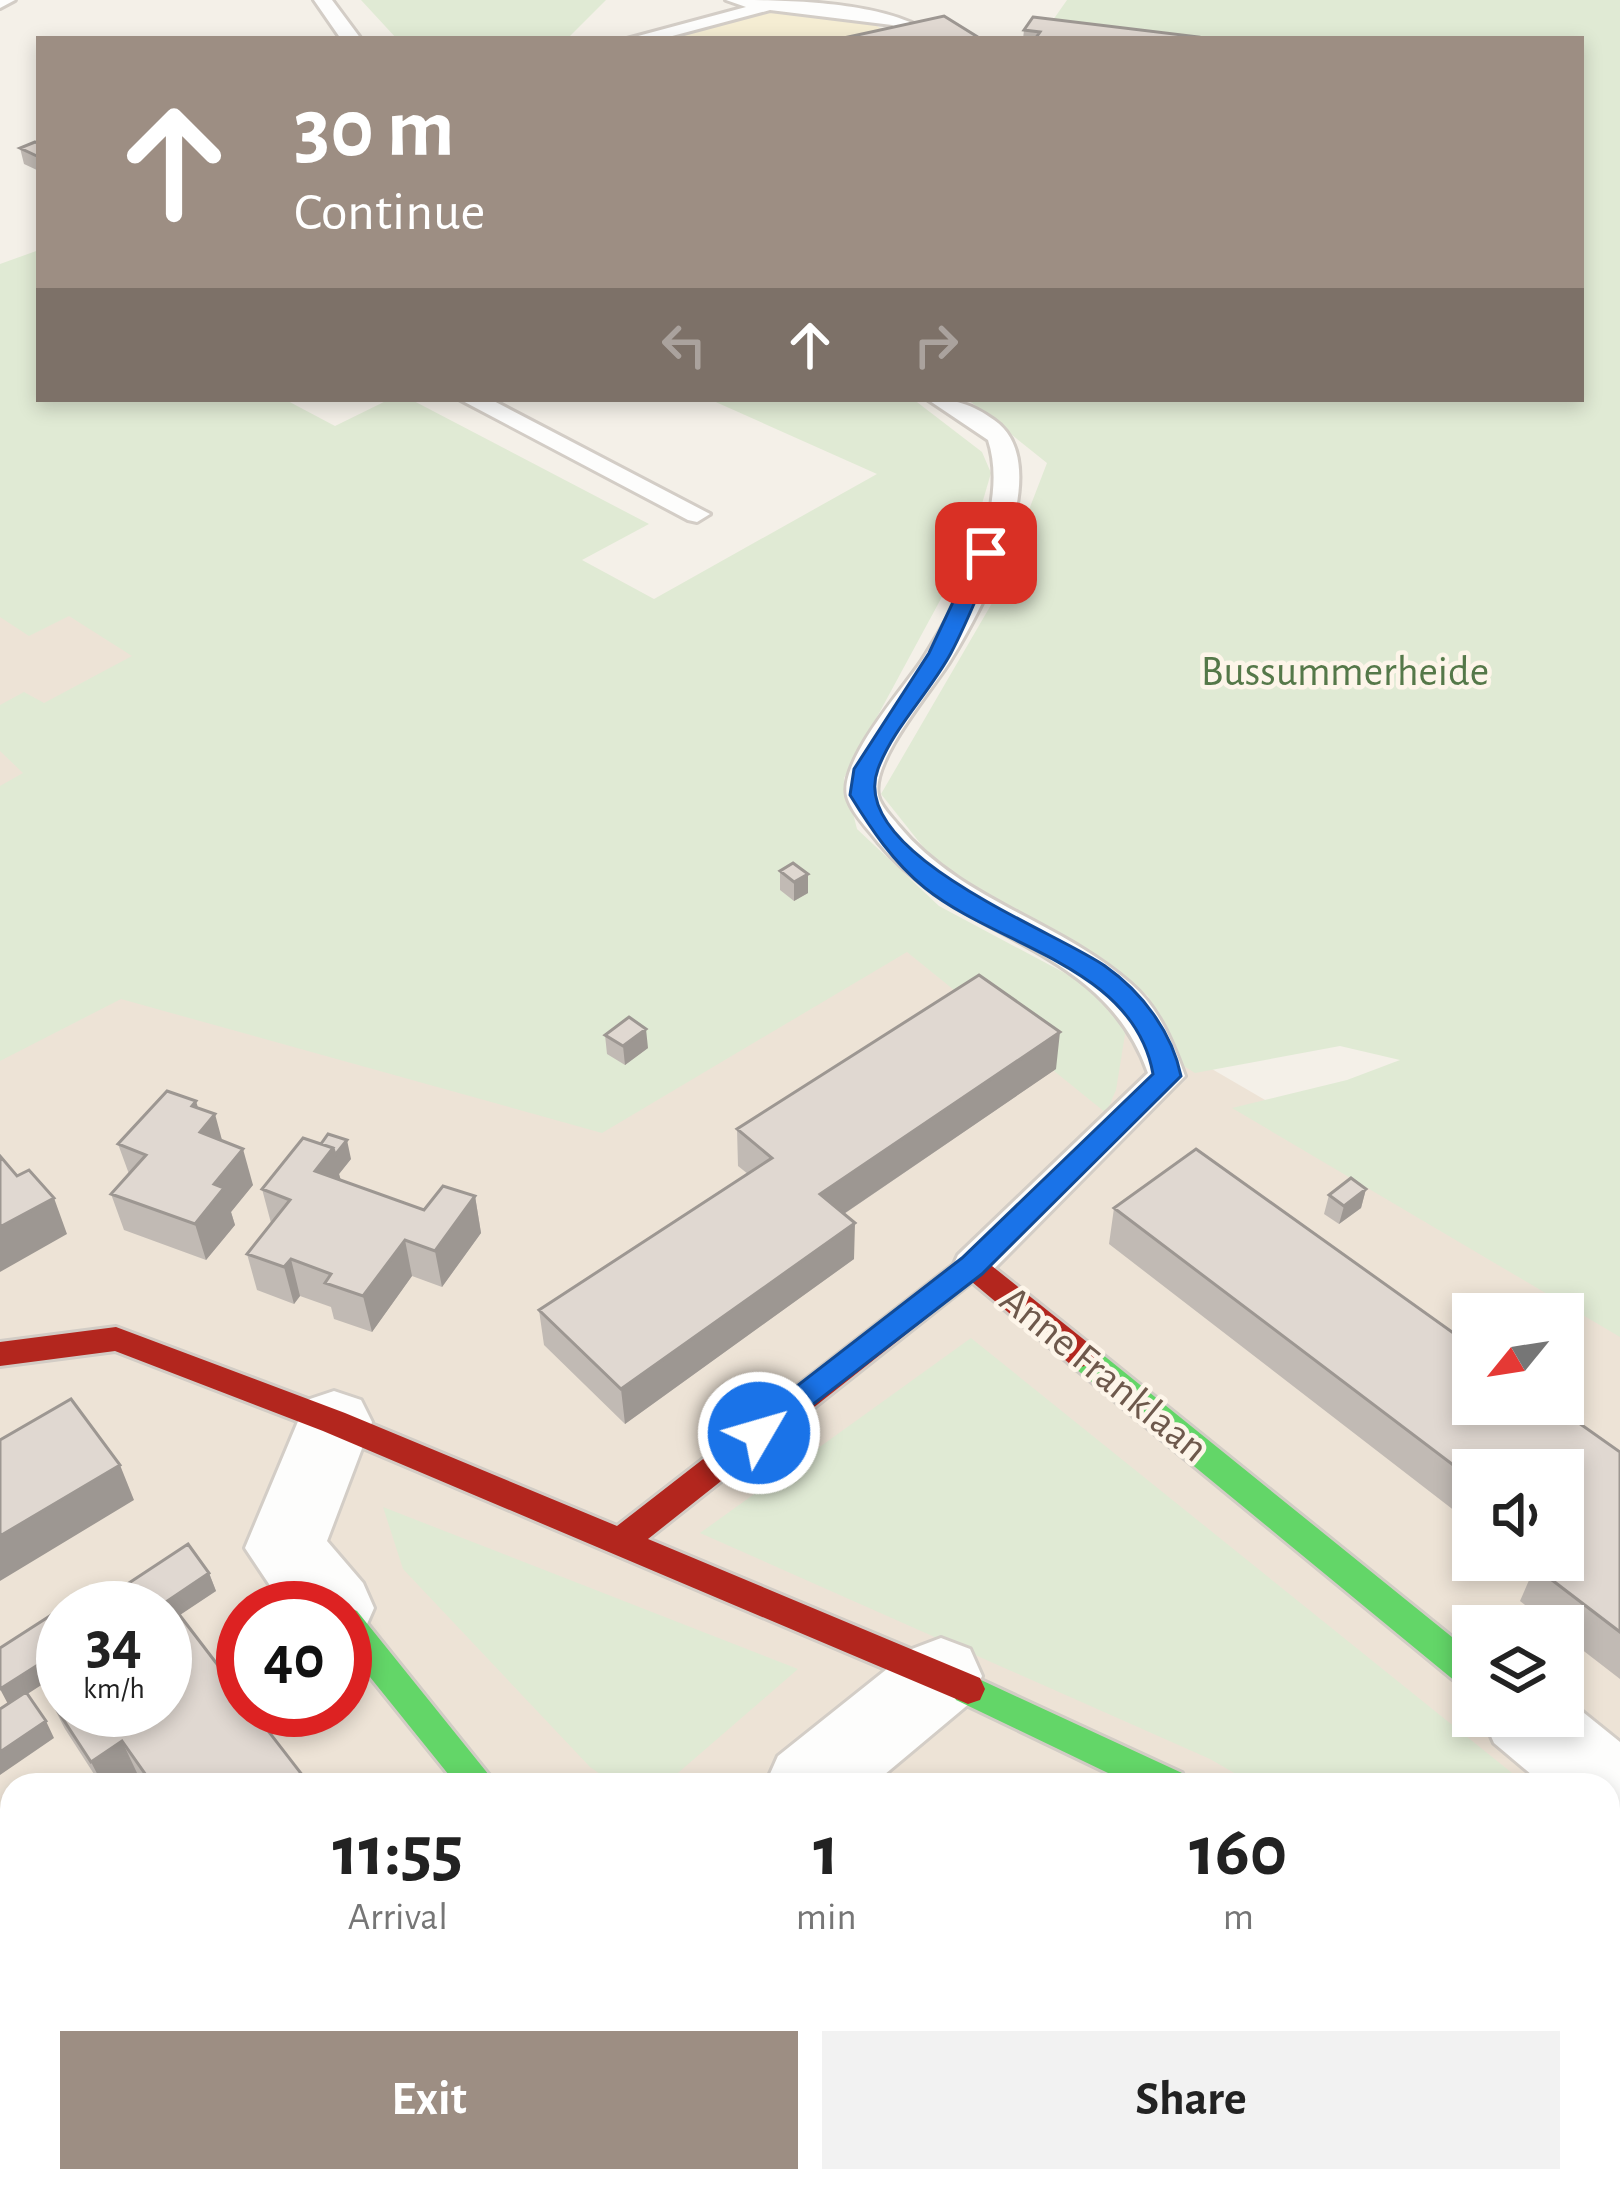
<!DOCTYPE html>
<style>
:root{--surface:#fff;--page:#f2f2f2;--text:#222;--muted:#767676;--accent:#9d8e83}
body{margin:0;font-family:"Alegreya Sans",sans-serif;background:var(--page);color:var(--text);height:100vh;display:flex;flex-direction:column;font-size:45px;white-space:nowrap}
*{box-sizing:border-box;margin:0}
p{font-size:39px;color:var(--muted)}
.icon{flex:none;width:66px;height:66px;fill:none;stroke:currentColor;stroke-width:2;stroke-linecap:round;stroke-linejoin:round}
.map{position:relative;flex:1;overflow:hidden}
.details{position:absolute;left:0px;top:1773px;width:1620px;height:420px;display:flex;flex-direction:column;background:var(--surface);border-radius:36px 36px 0 0;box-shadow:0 6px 18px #0003}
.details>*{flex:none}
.guide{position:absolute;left:36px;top:36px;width:1548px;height:366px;border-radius:0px;box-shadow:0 6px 18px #0003;background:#9d8e83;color:#fff;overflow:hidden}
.needle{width:78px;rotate:240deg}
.buttons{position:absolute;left:1452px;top:1293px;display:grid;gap:24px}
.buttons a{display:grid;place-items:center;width:132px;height:132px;border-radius:0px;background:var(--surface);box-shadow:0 6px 18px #0003;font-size:60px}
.speed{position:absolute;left:36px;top:1581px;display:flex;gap:24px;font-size:60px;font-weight:700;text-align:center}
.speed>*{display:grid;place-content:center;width:156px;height:156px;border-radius:50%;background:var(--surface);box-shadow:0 6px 18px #0003;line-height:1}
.speed small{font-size:30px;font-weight:400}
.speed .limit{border:18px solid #d22;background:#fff;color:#111}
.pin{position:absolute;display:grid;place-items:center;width:102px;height:102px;color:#fff;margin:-51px;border-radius:24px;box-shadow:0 6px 18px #0006}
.me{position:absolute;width:132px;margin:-66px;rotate:52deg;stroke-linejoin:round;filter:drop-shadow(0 0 9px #0008)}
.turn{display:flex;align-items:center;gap:42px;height:252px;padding:0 60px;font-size:54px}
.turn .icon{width:156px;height:156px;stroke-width:2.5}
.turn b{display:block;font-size:84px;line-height:102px}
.lanes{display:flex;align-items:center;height:114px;padding:0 60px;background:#0003;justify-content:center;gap:60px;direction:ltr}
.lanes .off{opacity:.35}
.eta{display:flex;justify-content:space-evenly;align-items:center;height:204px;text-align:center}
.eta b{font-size:72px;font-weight:700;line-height:84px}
.cta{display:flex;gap:24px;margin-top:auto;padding:24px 60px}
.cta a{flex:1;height:138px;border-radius:0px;background:var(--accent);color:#fff;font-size:48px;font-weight:700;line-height:138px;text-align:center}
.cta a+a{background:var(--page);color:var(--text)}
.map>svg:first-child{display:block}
.residential{fill:#ede3d6;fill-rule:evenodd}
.green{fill:#e0ead4}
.sand{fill:#f5edd3}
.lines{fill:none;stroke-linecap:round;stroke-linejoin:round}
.lane-casing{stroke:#d3cdc6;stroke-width:6}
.street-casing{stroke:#d3cdc6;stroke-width:6}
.fast-casing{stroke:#d2ccc5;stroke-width:6}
.jam-casing{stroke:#d2ccc5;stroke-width:6}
.lane{fill:#fdfdfc;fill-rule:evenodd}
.street{fill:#fdfdfc;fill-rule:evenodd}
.fast{fill:#63d668;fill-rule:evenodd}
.jam{fill:#b3261e;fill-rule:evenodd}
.wall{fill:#c1bab4}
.shaded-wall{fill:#9d9792}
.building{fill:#e0d8d1;stroke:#9d9792;stroke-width:3}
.route{fill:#1a73e8;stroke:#114b97;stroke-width:3}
.labels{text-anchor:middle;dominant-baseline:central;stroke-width:9;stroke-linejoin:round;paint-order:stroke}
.park-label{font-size:42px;fill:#557849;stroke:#fdf5e9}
.street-label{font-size:42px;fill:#6e594c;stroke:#fdf5e9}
</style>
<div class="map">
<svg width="1620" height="2193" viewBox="0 0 1620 2193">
<rect width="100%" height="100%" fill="#f4f0e8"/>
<path class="residential" d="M0 530 1181 1051 1620 1307V2193H0ZM1473 1314H1563V1404H1473ZM1473 1470H1563V1560H1473ZM63 1608H165V1710H63ZM243 1608H345V1710H243ZM1473 1626H1563V1716H1473ZM12 1785H1608V2181H12Z"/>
<path class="green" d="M361 0H606L567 39H397Z
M1067 0H1620V1337L1232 1108 1347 1080 1400 1060 1340 1046 1195 1073 1176 1061 1148 996 1071 940 939 867 881 794 995 598 1047 463 967 399H1581V39H1111L1046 30Z
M39 250V399H284L335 426 390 399H410L649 524 582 560 654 599 877 474 709 399H913L982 452 991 473 970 545 844 778 857 829 939 906 1089 986 1127 1022 1116 1090 1106 1113 907 952 602 1133 121 999 0 1061V786L23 773 0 751V705L24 692 44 703 132 656 69 616 29 636 0 617V264Z
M971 1338 1527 1785H1255L1210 1759 700 1533Z
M383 1507 798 1669 664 1785H616L590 1767 403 1569Z
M1608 1851 1620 1860V2020L1608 2012Z"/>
<path class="sand" d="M788 9 868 20 897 39H651Z"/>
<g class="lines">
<defs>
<path id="lane" d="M0 0H15L0 8Z
M314 0H332L361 39H341Z
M726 0C784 0 894 0 938 39H915L892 25 770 10 661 39H627L746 7Z
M459 399H490L710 514 697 522 688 520Z
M927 399C954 399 972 404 994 420 1059 465 982 610 950 661 932 690 871 760 878 795 880 806 892 817 898 825 961 901 1058 920 1130 983 1159 1008 1172 1041 1185 1076L986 1277 972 1281 958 1277 953 1266 958 1255 1148 1073C1102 942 960 942 878 842 868 829 851 812 847 796 839 761 902 690 921 662 958 604 1011 510 988 440Z
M1270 2181H1329L1324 2193H1265Z"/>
<path id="street" d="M334 1391 361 1400 372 1422 327 1541 363 1583 374 1608 363 1633 345 1640V1608H285L245 1548 307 1400Z
M941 1638 970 1649 982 1676 970 1703 872 1785H765L778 1756 912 1649Z
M1563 1696 1620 1742V1836L1608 1831V1785H1544L1494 1743 1482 1716H1563Z
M1608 2037 1620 2042V2141L1608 2136Z"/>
<path id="fast" d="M1081 1343 1092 1346 1473 1654V1690L1461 1686 1070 1364 1066 1355 1070 1346Z
M345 1606 357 1611 497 1785H457L345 1646V1608H340Z
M968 1674 1182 1773 1188 1785H1133L956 1700 951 1689 956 1678Z"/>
<path id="jam" d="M972 1255 982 1258 1092 1346 1096 1355 1092 1364 1081 1367 1070 1364 972 1282 648 1539 980 1678 985 1689 980 1700 968 1704 323 1431 115 1351 0 1366V1342L116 1327 345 1413 617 1526 962 1258Z"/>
</defs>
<use href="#lane" class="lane-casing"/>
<use href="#street" class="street-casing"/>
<use href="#fast" class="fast-casing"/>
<use href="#jam" class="jam-casing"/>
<use href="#lane" class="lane"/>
<use href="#street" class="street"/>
<use href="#fast" class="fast"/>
<use href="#jam" class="jam"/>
</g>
<path class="wall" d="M1024 30 1199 39H1023Z
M39 144V171L24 164 20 148Z
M780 871 808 893 794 901 780 890Z
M605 1035 648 1048 625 1065 607 1054Z
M1056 1069 844 1214 854 1259 625 1424 544 1345 539 1310 748 1174 738 1166 737 1129Z
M198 1109 253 1185 231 1212 235 1225 206 1260 124 1230 111 1194 129 1174 118 1144Z
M351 1159 339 1174 341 1181 424 1210 475 1196 481 1233 442 1287 412 1276 372 1332 334 1319 331 1307 300 1296 294 1304 257 1290 247 1254 271 1223 262 1189Z
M1366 1189 1361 1208 1339 1224 1324 1214 1329 1195Z
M1114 1208 1620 1452V1679L1563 1635V1626H1552L1520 1601 1533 1571 1519 1560H1563V1470H1473V1525L1109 1244Z
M188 1544 209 1573 216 1591 179 1615 310 1785H145L137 1773 120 1785H101L65 1729 48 1696 165 1710Z
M360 2181H462L448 2193H368Z
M469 2181H785V2193H455Z
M974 2181H1034L1022 2193H984Z
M1394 2181H1417L1407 2192Z"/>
<path class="shaded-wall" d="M808 874V893L794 901V882Z
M646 1029 648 1048 625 1065 623 1046Z
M1060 1032 1056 1069 820 1230V1194Z
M196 1101 204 1127 215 1114 225 1151 211 1169 192 1106Z
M347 1140 351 1159 339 1174 342 1184 315 1171 333 1148Z
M243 1149 253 1185 231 1212 235 1225 206 1260 195 1224 214 1184Z
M1366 1189 1361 1208 1339 1224 1344 1206Z
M475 1196 481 1233 442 1287 435 1251Z
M54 1198 67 1234 0 1272V1227Z
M855 1223 854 1259 625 1424 621 1389Z
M405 1240 412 1276 372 1332 363 1296Z
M291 1259 300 1296 294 1304 284 1267Z
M120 1465 134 1500 0 1581V1536Z
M209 1573 216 1591 165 1625V1608H157Z
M63 1649V1671L9 1706 0 1689Z
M46 1721 54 1738 0 1775V1752Z
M122 1741 137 1773 120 1785H103L91 1762Z
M12 1986V2009L0 2017V1995Z
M48 2181H76L60 2193H41L38 2189Z
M421 2181H462L448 2193H407Z
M782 2181H785V2193H769Z
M1024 2181H1034L1022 2193H1012Z"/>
<path class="building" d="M944 16 981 39H839Z
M1033 17 1199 37V39H1035L1040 32 1024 30Z
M35 142 39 144V157L20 148Z
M793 863 808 874 794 882 780 871Z
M979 975 1060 1032 820 1194 855 1223 621 1389 539 1310 772 1158 737 1129Z
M629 1017 646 1029 623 1046 605 1035Z
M167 1091 196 1101 192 1106 215 1114 200 1132 243 1149 214 1184 224 1188 195 1224 111 1194 146 1155 118 1144Z
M328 1134 347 1140 335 1155 333 1148 321 1144Z
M303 1138 333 1148 315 1171 424 1210 443 1186 475 1196 435 1251 405 1240 363 1296 325 1283 331 1274 291 1259 284 1267 247 1254 290 1200 262 1189Z
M1196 1149 1473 1347V1404H1552L1620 1452V1632L1535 1567 1542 1560H1563V1470H1473V1480L1114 1208Z
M0 1156 17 1176 29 1170 54 1198 0 1227Z
M1351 1178 1366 1189 1344 1206 1329 1195Z
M71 1399 120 1465 0 1536V1440Z
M188 1544 209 1573 157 1608H91Z
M56 1612 63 1621V1649L0 1689V1648Z
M178 1613 243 1698V1710H252L310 1785H153L122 1741 91 1762 48 1696 63 1687V1710H165V1621Z
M26 1692 46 1721 0 1752V1709Z
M12 1888V1935L0 1917V1897Z
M0 1962 12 1982V1986L0 1995Z
M33 2181H48L38 2189Z
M172 2181H277L284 2193H157Z
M366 2181H421L407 2193H375Z
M469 2181H640L649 2193H455Z
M647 2181H782L769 2193H657Z
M987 2181H1024L1012 2193H997Z
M1439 2181H1449L1461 2193H1429Z"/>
<path class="route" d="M978 549 996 553C981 586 968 621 951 653 930 692 893 728 878 769 846 853 1055 931 1105 966 1142 992 1172 1032 1181 1076L982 1274 759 1446 744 1433 748 1424 962 1258 1153 1074C1134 966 998 947 925 888 893 862 871 829 850 795L854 769 929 653Z"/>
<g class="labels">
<g class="park-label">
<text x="1345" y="672">Bussummerheide</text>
</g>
<g class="street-label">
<text transform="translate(1104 1374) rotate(39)">Anne Franklaan</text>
</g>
</g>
</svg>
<div class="buttons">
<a><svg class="needle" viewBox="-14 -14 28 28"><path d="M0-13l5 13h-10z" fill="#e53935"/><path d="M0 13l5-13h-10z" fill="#767676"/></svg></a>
<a><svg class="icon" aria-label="sound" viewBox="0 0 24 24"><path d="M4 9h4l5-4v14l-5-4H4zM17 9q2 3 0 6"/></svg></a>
<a><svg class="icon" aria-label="layers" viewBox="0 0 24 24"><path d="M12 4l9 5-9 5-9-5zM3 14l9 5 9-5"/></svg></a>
</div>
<div class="speed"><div>34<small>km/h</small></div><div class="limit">40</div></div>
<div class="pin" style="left:986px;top:553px;background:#d93025"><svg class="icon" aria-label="arrive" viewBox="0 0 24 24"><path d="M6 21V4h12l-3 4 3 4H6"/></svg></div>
<svg class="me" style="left:759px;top:1433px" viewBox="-20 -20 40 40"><circle r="17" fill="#1a73e8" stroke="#fff" stroke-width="3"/><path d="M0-11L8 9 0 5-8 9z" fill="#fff"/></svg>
<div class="guide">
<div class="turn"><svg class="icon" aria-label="ahead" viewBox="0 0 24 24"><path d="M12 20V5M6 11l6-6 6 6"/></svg><div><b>30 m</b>Continue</div></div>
<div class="lanes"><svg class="icon off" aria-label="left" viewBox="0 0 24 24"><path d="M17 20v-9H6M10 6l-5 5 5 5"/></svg><svg class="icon" aria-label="ahead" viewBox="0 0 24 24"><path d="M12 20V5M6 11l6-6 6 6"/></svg><svg class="icon off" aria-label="right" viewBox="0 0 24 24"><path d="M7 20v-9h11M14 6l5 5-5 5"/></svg></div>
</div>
<section class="details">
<div class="eta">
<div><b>11:55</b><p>Arrival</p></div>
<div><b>1</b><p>min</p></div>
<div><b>160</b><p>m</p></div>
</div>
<div class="cta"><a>Exit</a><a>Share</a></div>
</section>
</div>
